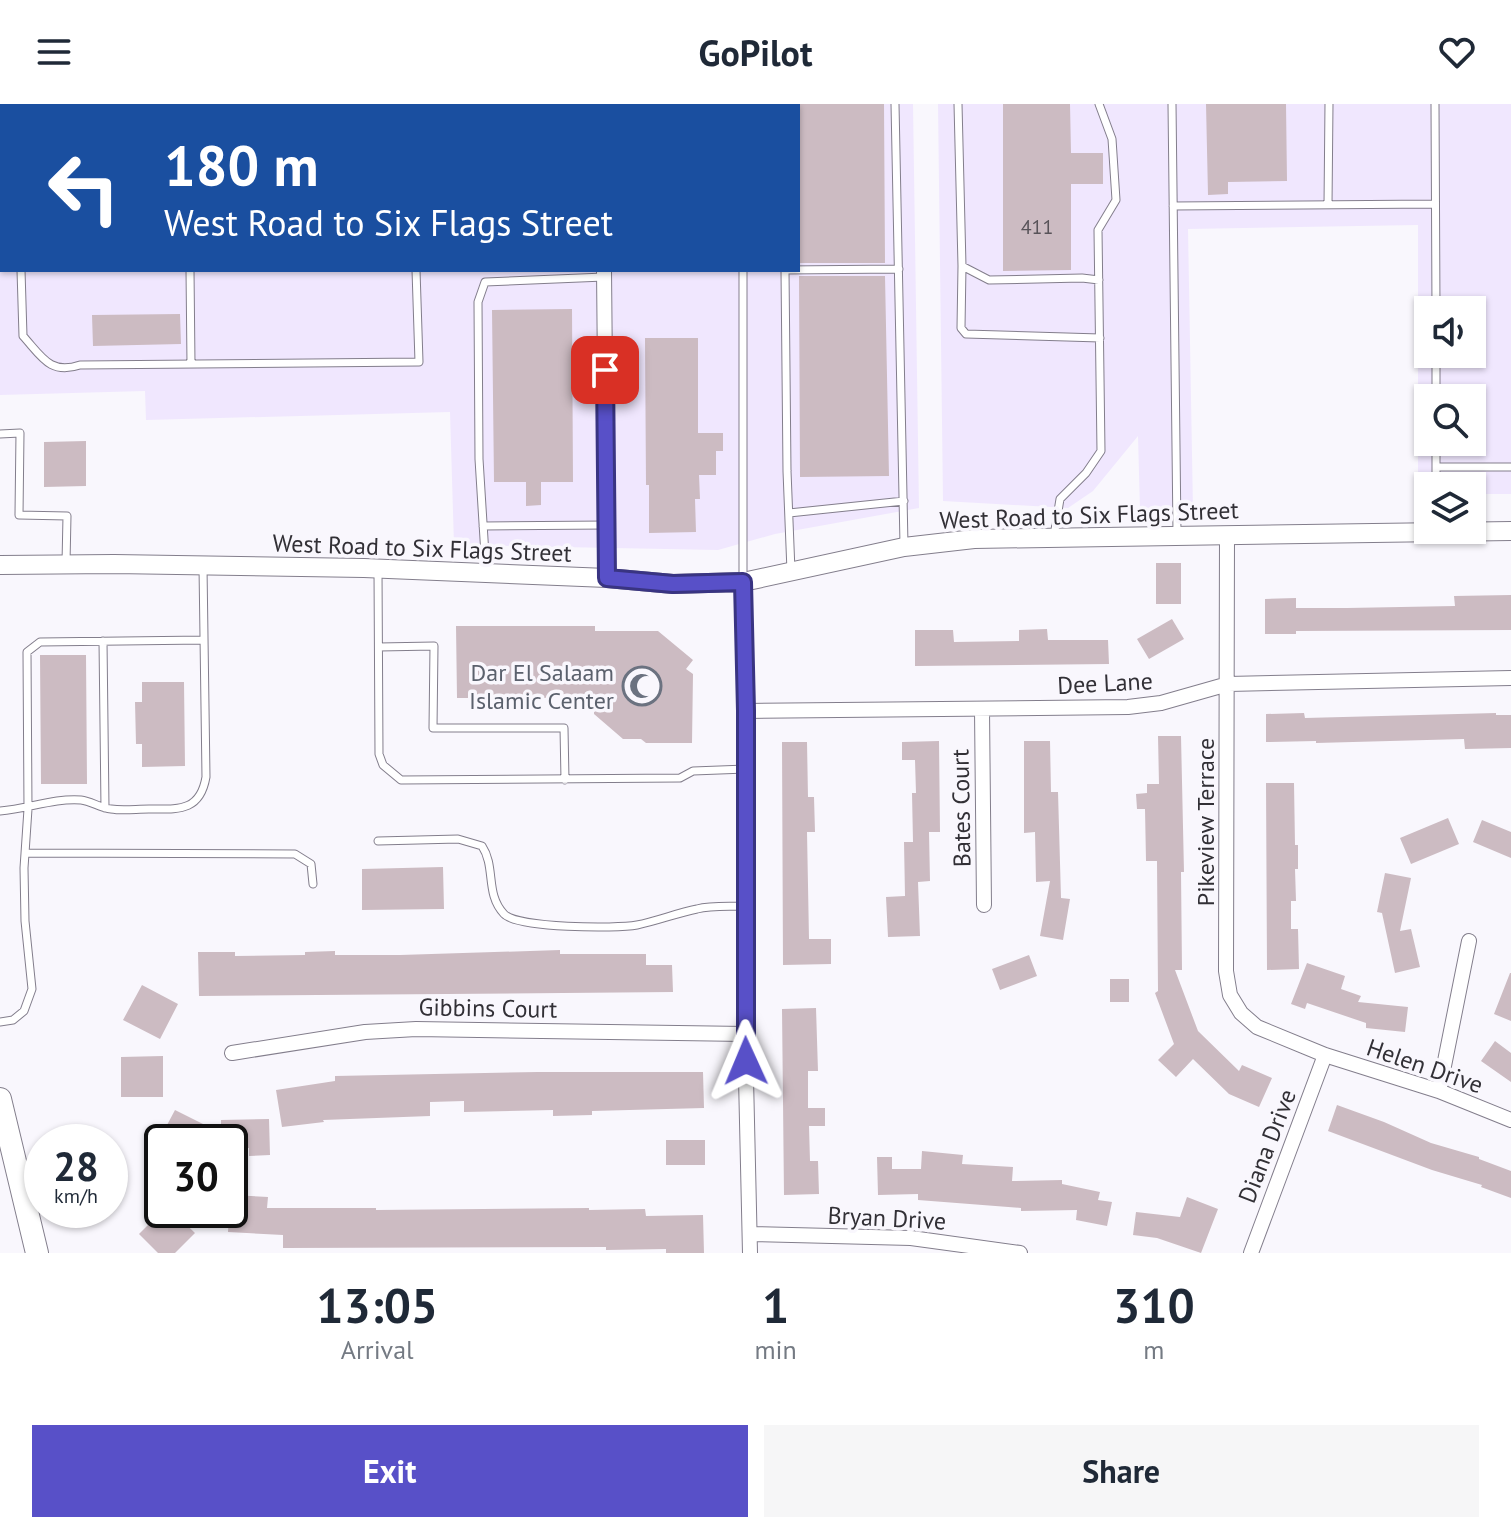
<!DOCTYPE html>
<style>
:root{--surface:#fff;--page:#f6f6f7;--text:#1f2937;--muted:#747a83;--accent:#5850c8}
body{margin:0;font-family:"PT Sans",sans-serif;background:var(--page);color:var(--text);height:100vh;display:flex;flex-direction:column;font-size:30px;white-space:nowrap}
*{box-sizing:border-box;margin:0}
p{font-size:26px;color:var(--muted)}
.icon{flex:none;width:44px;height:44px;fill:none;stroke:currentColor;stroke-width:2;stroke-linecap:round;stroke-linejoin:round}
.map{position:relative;height:1149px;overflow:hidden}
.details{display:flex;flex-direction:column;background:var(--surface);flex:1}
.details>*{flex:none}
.guide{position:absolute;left:0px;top:0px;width:800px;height:168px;box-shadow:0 2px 6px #0004;background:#1a4fa0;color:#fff;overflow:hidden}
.tools{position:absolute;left:1414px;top:192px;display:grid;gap:16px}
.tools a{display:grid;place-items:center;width:72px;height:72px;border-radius:0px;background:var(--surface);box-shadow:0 2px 6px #0004;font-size:40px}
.speed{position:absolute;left:24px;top:1020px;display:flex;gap:16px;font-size:40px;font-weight:700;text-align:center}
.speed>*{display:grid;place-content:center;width:104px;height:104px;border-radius:50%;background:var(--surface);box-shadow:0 2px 6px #0004;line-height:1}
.speed small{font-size:20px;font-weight:400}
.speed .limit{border:4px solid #111;border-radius:12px;background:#fff;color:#111}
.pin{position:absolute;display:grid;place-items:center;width:68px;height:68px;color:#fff;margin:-34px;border-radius:16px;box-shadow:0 4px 12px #0006}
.me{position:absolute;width:88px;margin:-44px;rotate:359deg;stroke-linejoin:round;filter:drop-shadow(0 0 6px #0008)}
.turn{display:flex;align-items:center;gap:28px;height:168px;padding:0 32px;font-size:36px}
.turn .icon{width:104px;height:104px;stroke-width:2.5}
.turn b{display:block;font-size:56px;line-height:68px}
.eta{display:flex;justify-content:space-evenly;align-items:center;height:136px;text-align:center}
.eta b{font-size:48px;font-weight:800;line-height:56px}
.cta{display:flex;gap:16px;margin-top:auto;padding:16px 32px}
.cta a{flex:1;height:92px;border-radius:0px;background:var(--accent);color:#fff;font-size:32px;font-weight:800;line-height:92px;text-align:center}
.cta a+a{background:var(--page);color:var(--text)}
header{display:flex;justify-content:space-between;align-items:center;height:104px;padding:0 32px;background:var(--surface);font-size:36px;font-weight:800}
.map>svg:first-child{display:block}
.built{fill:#f0e7fe;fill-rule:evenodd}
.building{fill:#ccbbc2}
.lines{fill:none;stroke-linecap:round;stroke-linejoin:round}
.service-casing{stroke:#837e8c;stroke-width:9}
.minor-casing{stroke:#837e8c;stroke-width:16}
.tertiary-casing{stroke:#837e8c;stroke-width:20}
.secondary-casing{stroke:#837e8c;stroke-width:24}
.service{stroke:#fff;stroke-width:7}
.minor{stroke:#fff;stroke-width:14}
.tertiary{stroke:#fff;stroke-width:18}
.secondary{stroke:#fff;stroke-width:22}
.route-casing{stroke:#393482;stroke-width:20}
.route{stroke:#5850c8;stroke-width:14}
.labels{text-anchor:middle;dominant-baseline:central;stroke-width:7;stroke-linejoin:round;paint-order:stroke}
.number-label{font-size:20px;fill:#585359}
.street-label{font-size:24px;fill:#323036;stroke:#f9f7fd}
.worship-label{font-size:24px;fill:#5b616d;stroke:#f9f7fd;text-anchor:end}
</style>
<header><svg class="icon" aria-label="menu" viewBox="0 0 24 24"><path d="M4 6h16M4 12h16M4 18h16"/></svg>GoPilot<svg class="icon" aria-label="heart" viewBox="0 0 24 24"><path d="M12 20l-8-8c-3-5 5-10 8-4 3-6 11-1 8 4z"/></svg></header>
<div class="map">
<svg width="1511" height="1149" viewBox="0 0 1511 1149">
<rect width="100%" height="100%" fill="#f9f7fd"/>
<path class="built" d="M0 0H913L919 404 775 430 718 446 454 441 450 308 146 316 145 287 0 291ZM2 2H798V166H2Z
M938 0H1511V390H1472V382H1428V389H1418V121L1188 125 1193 406H1140L1138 332 1093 387 1068 404 943 397ZM1428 206H1472V250H1428ZM1428 294H1472V338H1428Z"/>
<path class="building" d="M798 0H884L885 159H799Z
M1003 0H1070L1071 49H1103V80H1071V166L1003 167Z
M1206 0H1286L1287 77 1228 78V90L1208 91Z
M799 172H885L889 372 800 373Z
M572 205 573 378H541V401L526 402V378H494L492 206Z
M180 210 181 240 93 242 92 211Z
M645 234H698V329H723V347H716V371H699L700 395H695L696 428 649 429V381H646Z
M86 337V382L44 383V338Z
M1156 459H1181V500H1156Z
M1511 491V526L1296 527V530H1265V495L1296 494V504H1347L1455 502 1454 492Z
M1172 515 1184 535 1149 555 1137 535Z
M456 522H595V527H658L693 556 686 565 693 570 692 639H646L641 635H623L594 610V594H457Z
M1047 525 1048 536H1108L1109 560 915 562V526H953L954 538 1019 537V526Z
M40 551H86L87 680H41Z
M142 578H184L185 662 142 663V640H136L135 598H142Z
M1304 609 1305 614 1496 609V611H1511V644L1465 645 1464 635 1316 639V637L1266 638V610Z
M1158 632H1181L1184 768H1181L1182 866H1175L1198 927 1239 967 1242 961 1272 974 1259 1003 1229 990 1193 955 1176 973 1158 956 1174 940 1155 889 1158 887 1157 757H1146L1145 705H1137L1136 690 1147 689V680H1159Z
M939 637 940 728H929L930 777 918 778 920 832 888 833 886 793 905 792 904 738H913L912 689H916L915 656H902V638Z
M1024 637H1050L1051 688H1058L1061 794 1070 795 1063 836 1040 832 1050 777 1036 778 1035 728 1024 729Z
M782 638H807L808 693H814L815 728H807L809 835H831V860L783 861Z
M1266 679H1294L1295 741H1298V765H1295L1296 797H1291V825H1298L1299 865 1267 866Z
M1448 714 1459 740 1411 760 1400 734Z
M1482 716 1511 728V754L1473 738Z
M443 763 444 805 362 806V765Z
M1385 769 1411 774 1400 827 1411 825 1420 863 1395 869 1382 809 1377 808Z
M560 846V850H646V861H672L673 888 199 892 198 848H235V852L305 851V848L335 847V851H400Z
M1029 851 1037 872 1000 886 992 865Z
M1307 859 1345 872 1341 885 1361 892 1358 898 1408 903 1405 928 1366 924V919L1307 899 1305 905 1291 900Z
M1510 869H1511V917L1494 910Z
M1110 875H1129V898H1110Z
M142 881 178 900 160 935 123 916Z
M816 904 818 967H808V1004H825V1022H809L810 1057H818L819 1090 784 1091 782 905Z
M1495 937 1511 949V978L1481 957Z
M163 952V993H121V953Z
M538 968H703L704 1004 592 1007V1011L553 1012V1006L464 1008V997L430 998V1012L323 1016 324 1018 282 1023 276 986 335 977V972Z
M1337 1001 1384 1018 1431 1039 1479 1053V1055L1511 1067V1094L1481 1083 1482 1081 1432 1066 1328 1027Z
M175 1006 221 1029V1016L269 1015 270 1051 249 1052V1044H230V1038H158Z
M666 1036H705V1061H666Z
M922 1047 963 1051 962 1060 1013 1063 1012 1077 1062 1076V1080L1100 1088 1098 1096 1112 1098 1107 1122 1076 1116 1077 1106 1021 1107V1104L918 1096V1090L878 1091 877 1053H892V1065H921Z
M230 1091 268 1093 267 1104H376V1106L589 1104V1106L645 1105 646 1112 703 1111 704 1149H666V1145L606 1146V1143L283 1144V1131L228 1128Z
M1187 1093 1218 1105 1201 1149 1157 1134 1133 1131 1136 1108 1180 1113Z
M163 1106H171L195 1129 175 1149H158L139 1130Z"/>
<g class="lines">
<defs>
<path id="service" d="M413 0V2
M540 0V2
M655 0V2
M744 0 745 2
M783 0V2
M895 0 904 441
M958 0 962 162 989 176 1082 174 1099 176
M1172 0 1177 429
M1435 0 1436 206
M190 2V0
M1328 101 1329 0
M1173 102 1435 100
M0 142H2
M962 162 961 224 966 230 1100 234
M21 166 23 232C42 253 50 271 80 261L419 258 416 166
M190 166 191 260
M785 166 787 367 791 467
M785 166 899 165
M1436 294V250
M0 330 20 329 19 411 67 412 66 459
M1436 338V382
M1436 363H1511
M789 409 904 397
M483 422 607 421
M1054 432 1060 395 1086 369 1101 347 1098 126 1116 96 1112 35 1099 0
M378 467 379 650 383 661 401 676 680 674 693 667 746 665
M486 467 479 355 478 198 485 178 604 173
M743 475V166
M103 537 105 704
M379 543 434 542 433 624H564L565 676
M0 707C28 705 53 694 81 696 91 697 100 704 111 705 123 707 136 705 149 705 178 705 200 708 206 673L203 463
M378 737 458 735 482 742C496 763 485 790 504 810 517 824 616 825 637 821 657 817 677 809 697 805 712 801 730 803 746 802
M25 749 295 750 311 760 313 780
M0 918 13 916 24 907 32 885 25 817 24 764 28 705 27 548 40 538 204 536"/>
<path id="minor" d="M604 2V0
M604 166 607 474
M1227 430 1226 867 1230 891 1241 909 1257 923 1325 951 1439 987 1511 1016
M743 478 746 607 745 930 750 1149
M982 606 984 801
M746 607 1128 603 1161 599 1228 580 1511 574
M232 949 365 928 416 925 745 930
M1439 987 1469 837
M750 1130 911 1134 1020 1149
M1251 1149 1325 951"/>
<path id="tertiary" d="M0 461 114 460 364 464 607 474 673 480 743 478 904 443 974 435 1511 427"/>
<path id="secondary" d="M0 995 37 1149"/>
</defs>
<use href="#service" class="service-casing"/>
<use href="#minor" class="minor-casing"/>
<use href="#tertiary" class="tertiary-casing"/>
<use href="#secondary" class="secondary-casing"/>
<use href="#service" class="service"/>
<use href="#minor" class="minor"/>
<use href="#tertiary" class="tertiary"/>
<use href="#secondary" class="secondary"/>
</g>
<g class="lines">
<defs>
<path id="route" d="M605 266 607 474 673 480 743 478 746 607V957"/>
</defs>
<use href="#route" class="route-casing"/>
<use href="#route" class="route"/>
</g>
<defs>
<symbol id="mosque-ring" viewBox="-11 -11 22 22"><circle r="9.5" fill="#f9f7fd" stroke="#6b7280" stroke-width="1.5"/><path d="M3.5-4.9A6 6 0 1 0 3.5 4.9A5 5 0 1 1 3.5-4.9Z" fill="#6b7280"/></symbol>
</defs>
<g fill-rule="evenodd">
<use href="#mosque-ring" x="620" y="560" width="44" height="44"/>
</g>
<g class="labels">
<g class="number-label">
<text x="1037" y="123">411</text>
</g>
<g class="street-label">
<text transform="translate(1089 411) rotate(-2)">West Road to Six Flags Street</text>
<text transform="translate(422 444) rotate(2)">West Road to Six Flags Street</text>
<text transform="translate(1105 579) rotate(-3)">Dee Lane</text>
<text transform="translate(961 704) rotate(-91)">Bates Court</text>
<text transform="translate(1205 718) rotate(-90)">Pikeview Terrace</text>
<text transform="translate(488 904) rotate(1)">Gibbins Court</text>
<text transform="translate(1425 962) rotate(19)">Helen Drive</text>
<text transform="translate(1267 1042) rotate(-69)">Diana Drive</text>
<text transform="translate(887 1114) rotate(3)">Bryan Drive</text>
</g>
<g class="worship-label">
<text x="614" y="568">Dar El Salaam<tspan x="614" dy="28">Islamic Center</tspan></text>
</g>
</g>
</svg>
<div class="tools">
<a><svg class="icon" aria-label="sound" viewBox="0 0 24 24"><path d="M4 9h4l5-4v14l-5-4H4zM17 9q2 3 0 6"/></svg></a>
<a><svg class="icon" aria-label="search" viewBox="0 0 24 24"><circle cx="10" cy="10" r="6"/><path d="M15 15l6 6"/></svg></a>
<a><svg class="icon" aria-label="layers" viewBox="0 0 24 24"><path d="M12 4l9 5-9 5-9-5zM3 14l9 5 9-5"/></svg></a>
</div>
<div class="speed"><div>28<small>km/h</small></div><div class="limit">30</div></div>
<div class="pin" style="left:605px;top:266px;background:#d93025"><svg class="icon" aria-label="arrive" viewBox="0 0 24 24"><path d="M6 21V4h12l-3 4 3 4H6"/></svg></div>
<svg class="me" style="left:746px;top:957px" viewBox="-20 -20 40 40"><path d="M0-17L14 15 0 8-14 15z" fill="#5850c8" stroke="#fff" stroke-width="4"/></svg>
<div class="guide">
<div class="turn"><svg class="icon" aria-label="left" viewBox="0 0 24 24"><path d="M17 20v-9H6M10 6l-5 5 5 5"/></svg><div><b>180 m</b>West Road to Six Flags Street</div></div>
</div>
</div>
<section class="details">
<div class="eta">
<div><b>13:05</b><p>Arrival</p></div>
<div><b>1</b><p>min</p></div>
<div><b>310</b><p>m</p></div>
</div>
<div class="cta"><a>Exit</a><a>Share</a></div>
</section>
